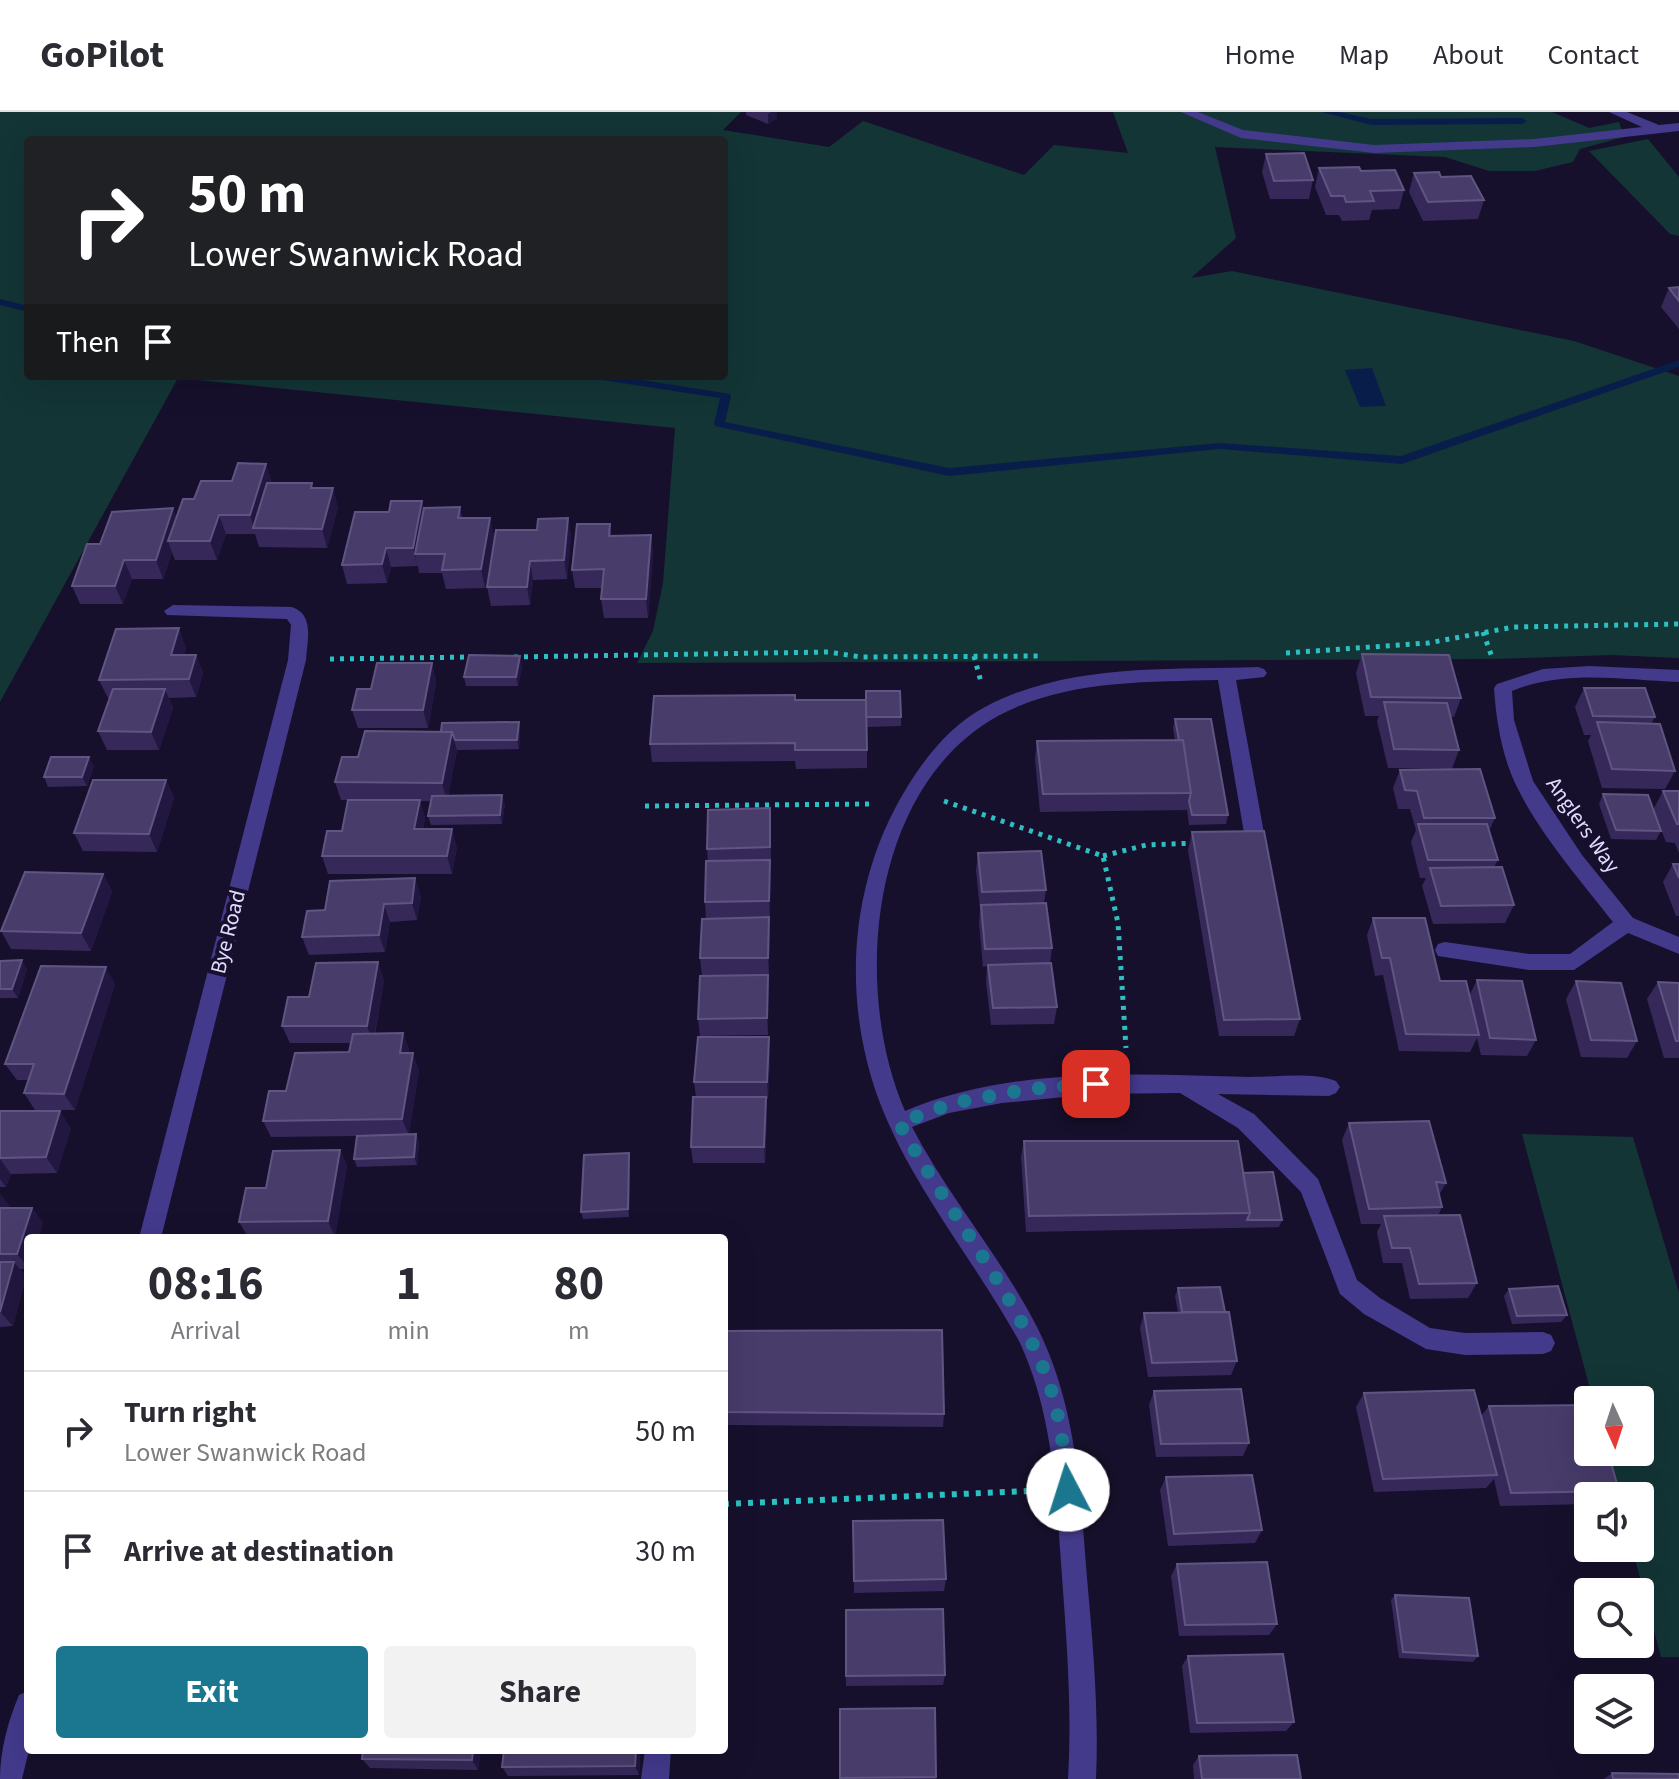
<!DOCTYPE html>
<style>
:root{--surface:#fff;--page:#f2f2f3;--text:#2b2b33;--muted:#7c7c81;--line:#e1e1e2;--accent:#1b778f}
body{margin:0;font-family:"Source Sans 3",sans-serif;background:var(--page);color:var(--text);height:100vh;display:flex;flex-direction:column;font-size:30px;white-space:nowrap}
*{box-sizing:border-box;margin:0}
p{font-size:26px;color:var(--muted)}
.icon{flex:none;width:44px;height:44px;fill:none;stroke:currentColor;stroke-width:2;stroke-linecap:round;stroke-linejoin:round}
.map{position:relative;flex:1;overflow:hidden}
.details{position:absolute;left:24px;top:1122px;width:704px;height:520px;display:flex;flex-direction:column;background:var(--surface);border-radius:8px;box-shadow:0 8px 32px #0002}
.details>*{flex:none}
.hud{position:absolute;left:24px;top:24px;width:704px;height:244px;border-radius:8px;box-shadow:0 8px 32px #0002;background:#202124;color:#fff;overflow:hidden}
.needle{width:52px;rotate:177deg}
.controls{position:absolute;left:1574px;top:1274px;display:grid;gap:16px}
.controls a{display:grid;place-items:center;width:80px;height:80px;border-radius:8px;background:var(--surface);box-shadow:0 8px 32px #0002;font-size:40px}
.pin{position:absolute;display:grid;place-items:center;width:68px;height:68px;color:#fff;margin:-34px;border-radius:16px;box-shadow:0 4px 12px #0006}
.me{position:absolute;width:88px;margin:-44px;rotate:355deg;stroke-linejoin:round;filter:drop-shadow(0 0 6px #0008)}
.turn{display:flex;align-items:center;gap:28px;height:168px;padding:0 32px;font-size:36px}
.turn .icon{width:104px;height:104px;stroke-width:2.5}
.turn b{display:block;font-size:56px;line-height:68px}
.then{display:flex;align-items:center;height:76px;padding:0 32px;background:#0003;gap:16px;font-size:30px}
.eta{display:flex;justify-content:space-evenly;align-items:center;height:136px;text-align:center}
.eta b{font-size:48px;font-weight:700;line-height:56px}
.cta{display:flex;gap:16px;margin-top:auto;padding:16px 32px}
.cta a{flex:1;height:92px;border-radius:8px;background:var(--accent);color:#fff;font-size:32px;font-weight:700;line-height:92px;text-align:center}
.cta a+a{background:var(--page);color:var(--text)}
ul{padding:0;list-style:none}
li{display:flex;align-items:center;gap:24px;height:120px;padding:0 32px;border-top:2px solid var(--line)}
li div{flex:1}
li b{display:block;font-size:30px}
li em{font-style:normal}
header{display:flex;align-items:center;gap:48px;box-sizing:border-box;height:112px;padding:0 40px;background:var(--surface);border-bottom:2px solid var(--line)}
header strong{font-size:38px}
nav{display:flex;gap:44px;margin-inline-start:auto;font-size:28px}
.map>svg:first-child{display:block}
.green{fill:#133536;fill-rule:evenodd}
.water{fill:#091d4b}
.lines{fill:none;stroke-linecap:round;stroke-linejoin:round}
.stream{fill:#091d4b;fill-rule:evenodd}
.path-far1{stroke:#2dbfc1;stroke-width:5;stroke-dasharray:4 6;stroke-linecap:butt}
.path{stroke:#2dbfc1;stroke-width:6;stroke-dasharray:5 7;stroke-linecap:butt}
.minor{fill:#433a8c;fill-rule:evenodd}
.wall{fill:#362959}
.shaded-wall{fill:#221740}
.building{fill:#483c6b;stroke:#605582;stroke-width:2}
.route{stroke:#1b778f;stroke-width:14;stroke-dasharray:0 25.2}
.labels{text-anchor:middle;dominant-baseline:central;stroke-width:8;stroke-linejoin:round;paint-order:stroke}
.street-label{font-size:22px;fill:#e2dbff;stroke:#17102c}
</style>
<header>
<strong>GoPilot</strong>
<nav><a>Home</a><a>Map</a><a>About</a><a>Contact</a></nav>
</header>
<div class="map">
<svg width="1679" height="1667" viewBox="0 0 1679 1667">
<rect width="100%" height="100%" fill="#17102c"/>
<path class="green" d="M0 0H741L723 18 829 35 863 9 1024 63 1054 33 1128 41 1113 0H1552L1589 16 1619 10 1624 25 1580 37 1573 50 1535 59H1489L1445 45 1215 35 1236 126 1191 166 1232 159 1574 229 1679 264V546L1611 543 1493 547 637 551 653 519 663 471 675 316 178 266 0 590ZM28 28H724V264H28Z
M1648 27 1679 65V124L1670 122 1589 39Z
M1522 1022 1633 1025 1679 1181V1545H1661L1632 1436H1640V1384H1618L1607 1340H1640V1288H1593Z"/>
<path class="water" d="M1372 256 1386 294 1360 295 1345 258Z"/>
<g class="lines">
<path class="stream" d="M1322 0H1339L1371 7 1522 6 1527 9 1522 12 1371 13Z
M0 187 28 194V200L0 193Z
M1679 248V255L1402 352 1220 337 949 364 715 314 714 312 720 286 596 267 591 264H617L730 282 731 284 725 310 949 356 1220 331 1401 344Z"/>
<path class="path-far1" d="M1483 520 1493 548
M1286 541 1428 531 1514 515 1679 512
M974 544 981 570
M514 545 828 540 861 545 1040 544
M330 547 472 545
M944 689 1103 744 1118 811 1126 936
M645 694 869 692
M1103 744 1146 733 1196 731"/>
<path class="path" d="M724 1392 1031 1379"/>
<path class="minor" d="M1181 0H1198L1243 18 1374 33 1534 27 1642 15 1609 0H1627L1659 13 1679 11V19L1534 35 1374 41 1241 26Z
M173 493 292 495C315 503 307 529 306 548L161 1126H139L288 548 291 513 287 507 167 503 164 499Z
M1589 554 1679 558V570C1624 568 1564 557 1512 579L1514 608 1533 669 1582 743 1633 806 1679 825V842L1628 821 1574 858H1529L1438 844 1435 838 1438 832 1445 830 1529 842H1570L1613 810C1580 768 1539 721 1516 673 1502 644 1496 608 1494 576L1497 572 1543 557Z
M1258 555 1264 557 1267 561 1264 565 1236 568 1264 721 1254 728 1244 721 1218 568C1145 570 1064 568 998 604 869 675 852 877 905 999 1012 954 1137 962 1251 965 1277 965 1312 960 1336 969L1340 975 1336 981 1329 984 1218 982 1254 1002 1318 1067 1357 1168 1380 1186 1430 1216 1465 1221 1543 1220 1551 1223 1555 1231 1551 1239 1543 1242 1465 1243 1426 1237 1364 1202 1340 1182 1301 1080 1238 1016 1180 981 1095 982 1002 991 949 1001 912 1015C949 1086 1002 1146 1038 1217 1077 1296 1080 1380 1087 1466 1093 1533 1099 1600 1096 1667H1068C1072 1599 1067 1532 1062 1465 1056 1384 1054 1305 1020 1231 976 1150 913 1077 880 991 841 888 849 770 906 677 926 644 951 613 985 595 1068 551 1168 558 1258 555Z
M28 1579 29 1638 22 1667H0C0 1639 8 1609 19 1583Z
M645 1638H671L669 1667H641Z"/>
</g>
<path class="wall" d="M746 0H777V6L768 12 746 3Z
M1266 42 1313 68 1309 87H1270L1262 60Z
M1319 56 1361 59 1404 78 1399 97 1372 98 1369 108 1342 109 1339 103H1326L1315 75Z
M1414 61 1441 65 1484 88 1478 107 1423 109 1409 80Z
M1679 175V217L1661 195 1669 176Z
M272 370 313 376 338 395 327 436 259 435 255 422H226L217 448H175L172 440 163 467H132L123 492H80L72 474 100 432 177 404 194 387Z
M422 389 424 396 460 395 462 406H490L494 425 485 476 446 477 442 461H419L418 454 391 455 387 471 347 472 342 453 389 400Z
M568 406 571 425 567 467 533 468 530 493 491 494 487 475 537 418Z
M610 412 611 424 651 423 653 442 648 506H604L601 487 602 476H575L572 458Z
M186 535 184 543H196L203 561 196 585 169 586 173 596 159 638H107L98 619 110 586H108L99 568Z
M1362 542 1461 586 1454 605H1451L1459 638 1452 657 1388 656 1377 609 1379 604H1365L1356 561Z
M432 551 436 570 428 616H358L352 598Z
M522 554 518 574H466L464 565Z
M1584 576 1655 605 1651 612 1675 659 1665 677 1602 676 1588 629 1591 623H1584L1575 595Z
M795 588 901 605V614L867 615V656L796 657 795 649 652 650 650 632Z
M1175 607 1228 703 1226 712 1189 713 1187 698 1040 700 1035 647 1037 629H1175L1173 616Z
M519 610 520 619 519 637 457 638 448 684 505 692 502 712 431 713 428 704 431 689H420L425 706 423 717 457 735 452 762H328L322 744 342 719 378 688H341L335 670 358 645 441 620Z
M94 654 87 674 48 675 44 665Z
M1400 658 1495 706 1489 719 1498 748 1494 755 1514 793 1505 811 1433 812 1422 774 1426 766H1420L1411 730 1416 718 1410 697H1398L1393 676Z
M166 668 174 686 157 740 83 739 74 721Z
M1663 679H1679V741L1675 731 1666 730 1655 703 1661 719 1656 728 1611 727 1599 692 1603 682 1653 698Z
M770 696 771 753H770V807H769V863H768V923L700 924 698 907 702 864 700 846 706 807 705 790 708 749 707 737Z
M1192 720 1300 907 1294 924H1219L1188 738Z
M978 741 1046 778 1044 791 1052 836 1050 851 1057 895 1054 912 991 913 986 870 987 854 983 855 979 811 980 797 976 758Z
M1673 752H1679V804H1676L1663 770Z
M103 762 112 780 91 839 11 837 1 819Z
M421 784 417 808 390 810 385 840 309 843 302 825 325 798Z
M1373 806 1440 869 1469 884 1477 868 1536 928 1527 944 1481 943 1477 926 1470 940 1399 939 1383 863 1375 864 1367 823Z
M0 849 27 857 18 886H0Z
M384 868 375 922 403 921 409 938V941L419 958 409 1022H416L419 1030 417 1053 357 1055 354 1047 356 1024 271 1025 263 1009 349 940 351 931H290L282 914 309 885Z
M1576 869 1637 929 1627 946 1581 945 1566 887Z
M1658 870 1679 871V946H1664L1647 887Z
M115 872 75 998H35L24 981 28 968H17L5 952Z
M770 942 768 987H766L767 1001 765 1051H693L691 1035 696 985 694 970Z
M0 999 71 1016 57 1061 11 1062 6 1075H0Z
M1349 1011 1446 1071 1439 1083 1442 1095 1438 1104 1477 1171 1468 1186 1410 1187 1402 1151H1383L1377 1120 1381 1112H1361L1342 1028Z
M1024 1029 1243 1061 1282 1108 1279 1115 1026 1120 1021 1045Z
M340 1038 347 1054 335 1125H248L239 1110 266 1076Z
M630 1049 629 1105 583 1107 581 1100Z
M0 1082 11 1096H32L43 1111 28 1126V1157H20L26 1165 13 1214 0 1215Z
M1178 1176 1225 1200 1237 1249 1231 1263 1148 1265 1140 1216 1144 1201 1178 1200 1175 1184Z
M1509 1177 1567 1203 1561 1210 1512 1212 1504 1184Z
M724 1219 944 1302 943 1315 724 1313Z
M1154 1279 1249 1331 1243 1344 1156 1345 1149 1293Z
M1364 1281 1481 1304 1489 1294 1619 1379 1614 1384H1588V1392L1500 1394 1494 1367 1486 1376 1374 1380 1356 1295Z
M1166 1365 1262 1418 1255 1431 1168 1434 1160 1378Z
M853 1409 946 1467 944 1479 854 1481Z
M1177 1452 1277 1512 1269 1523 1179 1524 1171 1464Z
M1395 1483 1478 1544 1473 1550 1399 1546 1391 1488Z
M846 1498 945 1563 943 1573 846 1574Z
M1188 1544 1294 1610 1286 1619 1190 1621 1182 1554Z
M840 1597 936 1665V1667H840Z
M481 1638 478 1658 370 1656 362 1647Z
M504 1638H640L639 1663 508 1664 502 1655Z
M1199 1644 1301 1667H1194L1193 1653Z
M1612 1661 1679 1667H1604Z"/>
<path class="shaded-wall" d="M771 0H777V6L768 12V2Z
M266 352 272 370 258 416H254L250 403Z
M333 376 338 395 327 436 322 417Z
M422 389 427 408 415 442 417 455 413 436Z
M173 396 181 415 168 429 172 440 163 467 156 448Z
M219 403 226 422 217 448 210 429Z
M490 406 494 425 485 476 481 457Z
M568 406 571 425 567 467 564 448Z
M651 423 653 442 648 506 646 487Z
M386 436 391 455 387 471 382 452Z
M124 448 132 467 123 492 115 474Z
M530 449 533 468 530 493 527 475Z
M179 516 186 535 178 562 171 543Z
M196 543 203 561 196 585 189 567Z
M520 544 522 554 518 574 516 565Z
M432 551 436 570 428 616 423 598Z
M165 577 173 596 159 638 151 620Z
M519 610 520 619 519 637 517 628Z
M452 620 457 638 447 689 442 671Z
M89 645 94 654 87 674 82 665Z
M166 668 174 686 157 740 149 722Z
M502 683 505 692 502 712 500 703Z
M420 688 425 706 419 735 414 717Z
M452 717 457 735 452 762 447 744Z
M770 748 771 766 770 807 769 789Z
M103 762 112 780 91 839 81 821Z
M415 766 421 784 417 808 412 791Z
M384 792 390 810 385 840 379 823Z
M769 805 770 823 769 863 768 846Z
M22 848 27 857 18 886 12 877Z
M378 850 384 868 373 931 367 914Z
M106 855 115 872 75 998 64 982Z
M768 863 769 880 768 923 767 906Z
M403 921 409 938 406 958 400 941Z
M769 925 770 942 768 987 767 970Z
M413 941 419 958 409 1023 402 1007Z
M766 985 767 1001 765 1051 764 1035Z
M60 999 71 1016 57 1061 46 1045Z
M416 1022 419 1030 417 1053 414 1045Z
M340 1038 347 1054 335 1125 328 1109Z
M629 1041 630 1049 629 1105 628 1097Z
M0 1047 11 1062 6 1075 0 1067Z
M0 1082 11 1096 0 1104Z
M32 1096 43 1111 39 1126H28V1155L17 1142Z
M14 1150 26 1165 13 1214 0 1200Z
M473 1638H481L478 1658 472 1648Z
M636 1638H640L639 1663 635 1654Z"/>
<path class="building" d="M1304 41 1313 68 1274 69 1266 42Z
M1359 55 1361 59 1395 58 1404 78 1370 79 1374 89 1346 90 1344 84H1331L1319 56Z
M1439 60 1441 65 1471 64 1484 88 1428 90 1414 61Z
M1679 175V189L1669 176Z
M238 351 266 352 250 403H219L210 429H168L183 387H194L201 369H232Z
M267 371H312L311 376H333L322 417 253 416Z
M391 389H422L413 436H386L382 452 342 453 355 400H389Z
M460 395 458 406H490L481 457 442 458 445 442H415L424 396Z
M173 396 156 448H124L115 474H72L87 432H100L112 400Z
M568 406 564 448 530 449 527 475H487L496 418H537L538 407Z
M577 412H610L609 424 651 423 646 487H601L604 457 572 458Z
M179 516 171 543H196L189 567 99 568 116 517Z
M1362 542 1449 543 1461 586 1371 585Z
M469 543 520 544 516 565H464Z
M377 551H432L423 598H352L357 577H371Z
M1584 576H1645L1655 605 1593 604Z
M113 577H165L151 620 98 619Z
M866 579H900L901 605H866Z
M795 583V588H866L867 638H795V631L650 632 654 584Z
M1384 590 1447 591 1459 638 1394 637Z
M1175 607H1211L1228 703H1192L1189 689 1191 681 1183 628H1179Z
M519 610 517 628H455L452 620H441L442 611Z
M1597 610 1660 612 1675 659 1612 657Z
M365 619 452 620 442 671 335 670 342 645H358Z
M1183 628 1191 681 1043 682 1037 629Z
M51 645H89L82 665H44Z
M1480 657 1495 706H1424L1417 679 1405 678 1400 658Z
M93 668H166L149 722 74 721Z
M1663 679H1679V712H1677Z
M1603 682 1648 683 1661 719 1616 718Z
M502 683 500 703 428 704 432 684Z
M348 688H420L414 717H452L447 744H322L327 719H342Z
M770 696V735L707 737 708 698Z
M1418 712H1487L1498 748H1428Z
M1264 719 1300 907 1224 908 1192 720Z
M1041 739 1046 778 982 780 978 741Z
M770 748 769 789 705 790 706 749Z
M1673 752H1679V766Z
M1502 755 1514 793 1441 794 1430 756Z
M25 760 103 762 81 821 1 819Z
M415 766 412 791 384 792 379 823 302 825 307 799 325 798 330 769Z
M1046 791 1052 836 985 837 981 793Z
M769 805 768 846H700L702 807Z
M1373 806H1425L1440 869H1466L1479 923 1406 922 1390 846H1382Z
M22 848 12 877H0V849Z
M378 850 367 914H282L288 885H309L316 851Z
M1051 851 1057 895 993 896 988 853Z
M41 854 106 855 64 982 24 981 34 952H5Z
M768 863 767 906 698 907 700 864Z
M1477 868 1522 869 1536 928 1490 926Z
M1576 869 1621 871 1637 929 1591 928Z
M1658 870 1679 871V929H1676Z
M403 921 400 941H413L402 1007 263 1009 269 979H286L295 941 349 940 353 922Z
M698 925H769L767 970H694Z
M693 985H766L764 1035H691Z
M0 999H60L46 1045 0 1046Z
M1429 1009 1446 1071 1436 1070 1442 1095 1369 1097 1349 1011Z
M416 1022 414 1045 354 1047 357 1024Z
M1024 1029H1238L1250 1101 1029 1104Z
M340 1038 328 1109 239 1110 246 1076H266L273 1039Z
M629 1041 628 1097 581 1100 584 1043Z
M1273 1060 1282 1108H1247L1250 1101 1243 1061Z
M0 1096H32L17 1142H0Z
M1460 1103 1477 1171 1419 1172 1410 1136H1392L1384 1104Z
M0 1150H14L0 1200Z
M1558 1174 1567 1203 1517 1204 1509 1177Z
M1220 1175 1225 1200H1182L1178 1176Z
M1229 1200 1237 1249 1152 1251 1144 1201Z
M942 1218 944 1302 724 1300V1219Z
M1241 1277 1249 1331 1161 1332 1154 1279Z
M1474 1278 1497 1363 1383 1367 1364 1281Z
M1588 1293V1340H1608L1619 1379 1511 1381 1489 1294Z
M1252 1363 1262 1418 1174 1422 1166 1365Z
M943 1408 946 1467 854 1469 853 1409Z
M1267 1450 1277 1512 1185 1513 1177 1452Z
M1395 1483 1469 1486 1478 1544 1403 1540Z
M943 1497 945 1563 846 1564V1498Z
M1283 1542 1294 1610 1197 1611 1188 1544Z
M935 1596 936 1665 840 1666V1597Z
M363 1638H473L472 1648 362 1647Z
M504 1638H636L635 1654 502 1655Z
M1297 1643 1301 1667H1202L1199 1644Z
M1612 1661 1679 1662V1667H1613Z"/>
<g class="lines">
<path class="route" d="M1068 1378C1064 1336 1059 1292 1042 1253 1007 1170 943 1091 899 1011L953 991 1029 977 1096 972"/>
</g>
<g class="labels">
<g class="street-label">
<text transform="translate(1583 713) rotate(55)">Anglers Way</text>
<text transform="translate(228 820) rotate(-76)">Bye Road</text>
</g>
</g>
</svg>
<div class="controls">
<a><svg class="needle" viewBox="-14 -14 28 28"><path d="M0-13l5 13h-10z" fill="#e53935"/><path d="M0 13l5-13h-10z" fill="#7c7c81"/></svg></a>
<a><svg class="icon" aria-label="sound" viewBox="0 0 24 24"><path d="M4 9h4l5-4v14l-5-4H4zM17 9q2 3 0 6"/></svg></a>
<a><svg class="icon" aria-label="search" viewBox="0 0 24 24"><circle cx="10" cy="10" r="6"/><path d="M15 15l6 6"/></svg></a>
<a><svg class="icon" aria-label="layers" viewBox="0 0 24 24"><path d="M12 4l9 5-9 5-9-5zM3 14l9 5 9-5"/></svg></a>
</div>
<div class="pin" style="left:1096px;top:972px;background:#d93025"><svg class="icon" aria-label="arrive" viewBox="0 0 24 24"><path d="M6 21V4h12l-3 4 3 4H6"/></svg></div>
<svg class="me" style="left:1068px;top:1378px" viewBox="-20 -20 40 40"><circle r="19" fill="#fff"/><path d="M0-13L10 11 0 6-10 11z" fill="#1b778f"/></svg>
<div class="hud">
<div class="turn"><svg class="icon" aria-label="right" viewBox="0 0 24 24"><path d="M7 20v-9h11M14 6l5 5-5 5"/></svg><div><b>50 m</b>Lower Swanwick Road</div></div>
<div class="then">Then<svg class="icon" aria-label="arrive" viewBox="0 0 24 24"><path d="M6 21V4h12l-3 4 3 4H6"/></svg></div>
</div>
<section class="details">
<div class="eta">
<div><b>08:16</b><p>Arrival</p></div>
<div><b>1</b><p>min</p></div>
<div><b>80</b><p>m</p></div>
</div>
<ul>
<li><svg class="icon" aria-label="right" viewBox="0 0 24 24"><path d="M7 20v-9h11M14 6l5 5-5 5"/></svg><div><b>Turn right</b><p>Lower Swanwick Road</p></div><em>50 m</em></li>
<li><svg class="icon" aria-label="arrive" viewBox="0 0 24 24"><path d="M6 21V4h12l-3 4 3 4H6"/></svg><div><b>Arrive at destination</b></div><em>30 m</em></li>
</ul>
<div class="cta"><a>Exit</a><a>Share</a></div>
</section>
</div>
